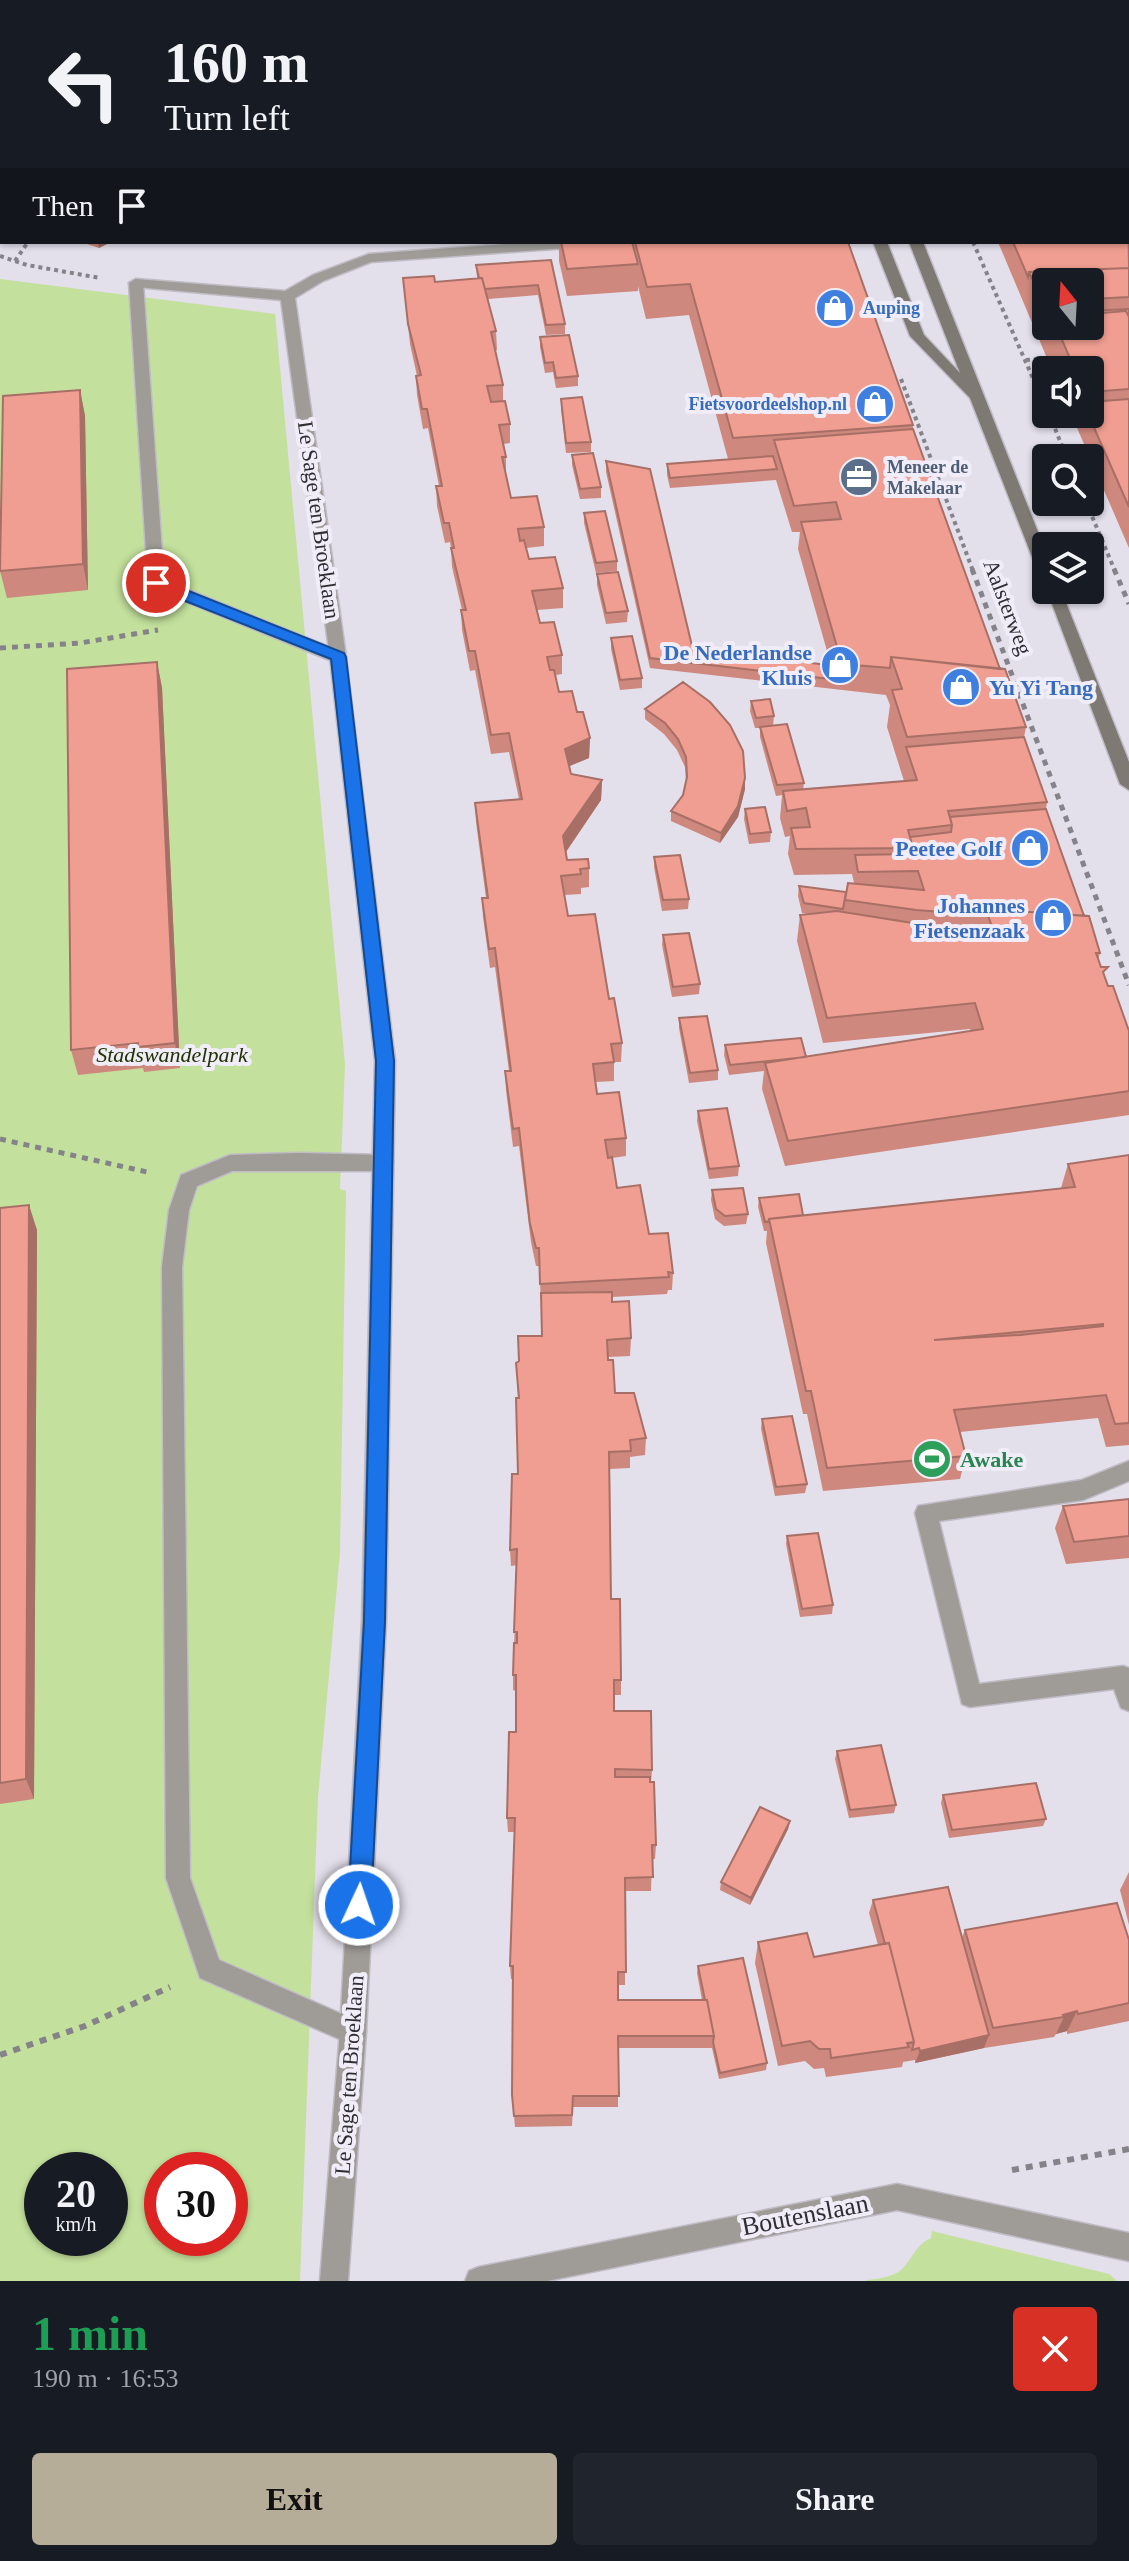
<!DOCTYPE html>
<meta charset="utf-8">
<style>
:root{--surface:#171b24;--page:#20242c;--text:#f1f3f6;--muted:#9ea1a6;--accent:#b6ad99}
body{margin:0;font-family:"Times New Roman",serif;background:var(--page);color:var(--text);height:100vh;display:flex;flex-direction:column;font-size:30px;white-space:nowrap}
*{box-sizing:border-box;margin:0}
p{font-size:26px;color:var(--muted)}
.icon{flex:none;width:44px;height:44px;fill:none;stroke:currentColor;stroke-width:2;stroke-linecap:round;stroke-linejoin:round}
.map{position:relative;height:2281px;overflow:hidden}
.sheet{display:flex;flex-direction:column;background:var(--surface);flex:1}
.sheet>*{flex:none}
.banner{position:absolute;left:0px;top:0px;width:1130px;height:244px;box-shadow:0 2px 6px #0004;background:#171b24;color:var(--text);overflow:hidden}
.needle{width:52px;rotate:342deg}
.controls{position:absolute;left:1032px;top:268px;display:grid;gap:16px}
.controls a{display:grid;place-items:center;width:72px;height:72px;border-radius:8px;background:var(--surface);box-shadow:0 2px 6px #0004;font-size:40px}
.speed{position:absolute;left:24px;top:2152px;display:flex;gap:16px;font-size:40px;font-weight:700;text-align:center}
.speed>*{display:grid;place-content:center;width:104px;height:104px;border-radius:50%;background:var(--surface);box-shadow:0 2px 6px #0004;line-height:1}
.speed small{font-size:20px;font-weight:400}
.speed .limit{border:12px solid #d22;background:#fff;color:#111}
.pin{position:absolute;display:grid;place-items:center;width:68px;height:68px;color:#fff;margin:-34px;border:4px solid #fff;border-radius:50%;box-shadow:0 2px 8px #0007}
.me{position:absolute;width:88px;margin:-44px;rotate:3deg;stroke-linejoin:round;filter:drop-shadow(0 0 6px #0008)}
.turn{display:flex;align-items:center;gap:28px;height:168px;padding:0 32px;font-size:36px}
.turn .icon{width:104px;height:104px;stroke-width:2.5}
.turn b{display:block;font-size:56px;line-height:68px}
.then{display:flex;align-items:center;height:76px;padding:0 32px;background:#0003;gap:16px;font-size:30px}
.round{display:grid;place-items:center;flex:none;width:84px;height:84px;border-radius:8px;background:var(--page)}
.head{display:flex;align-items:center;justify-content:space-between;height:136px;padding:0 32px}
h1{font-size:48px;font-weight:700;line-height:60px;color:#1e9e55}
.action{display:flex;gap:16px;margin-top:auto;padding:16px 32px}
.action a{flex:1;height:92px;border-radius:8px;background:var(--accent);color:#111;font-size:32px;font-weight:700;line-height:92px;text-align:center}
.action a+a{background:var(--page);color:var(--text)}
.map>svg:first-child{display:block}
.green{fill:#c3e09c;fill-rule:evenodd}
.lines{fill:none;stroke-linecap:round;stroke-linejoin:round}
.lane-casing{stroke:#bfbcc6;stroke-width:3}
.street-casing{stroke:#bfbcc6;stroke-width:3}
.secondary-casing{stroke:#bfbcc6;stroke-width:3}
.path-far2{stroke:#85838a;stroke-width:4;stroke-dasharray:4 4;stroke-linecap:butt}
.path-far1{stroke:#85838a;stroke-width:5;stroke-dasharray:6 6;stroke-linecap:butt}
.path{stroke:#85838a;stroke-width:6;stroke-dasharray:7 7;stroke-linecap:butt}
.lane{fill:#9f9b97;fill-rule:evenodd}
.street{fill:#9f9b97;fill-rule:evenodd}
.secondary{fill:#7f7973;fill-rule:evenodd}
.wall{fill:#ce887d;fill-rule:evenodd}
.shaded-wall{fill:#a86f66}
.building{fill:#f09e91;stroke:#a86f66;stroke-width:2;fill-rule:evenodd}
.route{fill:#1a73e8;stroke:#114b97;stroke-width:2}
.labels{text-anchor:middle;dominant-baseline:central;stroke-width:8;stroke-linejoin:round;paint-order:stroke}
.far-shop-label{font-size:18px;font-weight:bold;fill:#366cbe;stroke:#f0ecf8;text-anchor:start}
.far-service-label{font-size:18px;font-weight:bold;fill:#4e5e75;stroke:#f0ecf8;text-anchor:start}
.street-label{font-size:22px;fill:#2f2e32;stroke:#f0ecf8}
.shop-label{font-size:22px;font-weight:bold;fill:#366cbe;stroke:#f0ecf8;text-anchor:end}
.park-label{font-size:22px;font-style:italic;fill:#213300;stroke:#f0ecf8}
.leisure-label{font-size:22px;font-weight:bold;fill:#27864d;stroke:#f0ecf8;text-anchor:start}
.near-street-label{font-size:26px;fill:#2f2e32;stroke:#f0ecf8}
</style>
<div class="map">
<svg width="1129" height="2281" viewBox="0 0 1129 2281">
<rect width="100%" height="100%" fill="#e3dfeb"/>
<path class="green" d="M0 279 275 314 345 1064 340 1189 346 1191 340 1552 318 1797 300 2281H0ZM42 2170H110V2238H42ZM162 2170H230V2238H162Z
M932 2231 1109 2274 1117 2281H864C877 2278 894 2278 903 2268 914 2256 916 2245 931 2238Z"/>
<g class="lines">
<defs>
<path id="lane" d="M136 279 143 283 164 580 344 653 346 657 344 661H332L150 587 148 583 129 283Z
M299 1153 383 1155 390 1157 393 1163 390 1169 383 1171H232L197 1186 189 1210 182 1267 190 1878 219 1960 362 2023 366 2032 362 2041 353 2045 200 1978 166 1878 162 1267 169 1210 181 1175 230 1155Z
M1129 1461V1481L1083 1500 939 1521 979 1684 1123 1666 1129 1668V1711L1121 1708 1114 1689 970 1707 962 1704 915 1513 918 1506 1082 1480Z"/>
<path id="street" d="M328 0H340V2H328Z
M1128 174H1129V182H1128Z
M535 242H602L595 246 371 262 323 281 295 298 346 657 395 1061 386 1621 366 2032 348 2281H320L340 2032 362 1621 375 1061 330 657 281 300 136 287 129 283 136 279 285 291 313 275 369 254Z
M897 2184 1129 2233V2261L897 2210 547 2281H465L469 2271 479 2267Z"/>
<path id="secondary" d="M813 0H825L826 2H814Z
M873 242H887L924 335 960 373 909 242H923L1046 552V577L1038 572 970 398 910 336Z
M1046 588 1061 590 1129 762V790L1120 784Z"/>
</defs>
<use href="#lane" class="lane-casing"/>
<use href="#street" class="street-casing"/>
<use href="#secondary" class="secondary-casing"/>
<path class="path-far2" d="M973 242 1046 408
M0 256 27 265 100 278
M15 261 28 242
M1026 360 1052 358
M901 379 973 571
M1049 414 1067 458
M1086 502 1115 571"/>
<path class="path-far1" d="M972 569 1129 985
M1114 569 1129 604
M0 648 80 643 158 630
M0 1139 147 1172"/>
<path class="path" d="M0 2055 85 2026 170 1987
M1012 2170 1129 2149"/>
<use href="#lane" class="lane"/>
<use href="#street" class="street"/>
<use href="#secondary" class="secondary"/>
</g>
<path class="wall" d="M0 0 2 2V64L0 63Z
M562 0H761L762 2H562Z
M1128 16H1129L1128 152Z
M2 113V189L0 187V114Z
M1128 193H1129V548L1071 414H1090V370H1052L998 242H1128ZM1046 282H1090V326H1046Z
M81 242H111L99 248Z
M559 242H848L913 425V429L1000 669 1026 727 1024 737 1047 802 1046 809 1084 916 1100 953 1098 960 1108 986 1129 1031V1115L785 1166 762 1089 764 1071 729 1075 724 1055 725 1045 806 1057 971 1031 970 1029 823 1043 797 941 800 915 809 914 802 913 798 896 799 886 846 892 854 883 852 874 794 875 788 854 790 836 785 837 780 818 782 795 776 796 760 737V728H755L750 711 751 701 774 716 773 726 804 783 803 790 904 781 887 727 890 705 886 695 650 668 606 472V461L692 646 805 658 804 662 831 665 798 549 800 532H792L776 480 670 488 667 475V464L728 459 689 315 646 319 638 286V291L567 296 559 261ZM927 930 961 932 928 935Z
M551 260 565 324V334L546 335 538 295 488 299 496 331 497 350 495 351 503 385V401L510 424V443L503 444 506 457V476L511 498 544 527V546L526 548 529 559 563 588V608L537 610 540 623 562 655V674L556 675 559 692 577 712 590 738 589 758 569 766 571 774 602 780 601 800 566 852 567 860 589 868V887L581 888V894L564 895 568 916 609 999 622 1043 621 1062H614V1081L596 1082 597 1094 626 1138V1156L612 1158 617 1188 649 1234 673 1273 672 1290H668L667 1294 612 1297V1302L631 1338 630 1356 608 1357 615 1393 646 1438 645 1455 630 1457V1468L610 1469 611 1599 621 1680V1695H614V1711L652 1770 651 1782 656 1845 655 1859H652L651 1891H625V1985H618V2000H702L697 1973 698 1966 767 2063 766 2070 719 2079 712 2048H618V2107H573L572 2126 515 2127 512 2095 513 1979H511L510 1966 515 1832H508L507 1818 516 1732V1691L513 1690V1675L517 1565 511 1566 510 1550 518 1474V1398L516 1363 542 1336 541 1301 539 1266H536L531 1242 519 1146 513 1147 506 1090 505 1071H509L495 967 490 968 483 917 482 898H486L476 822 475 803 519 799 509 752 491 754 475 670 470 671 462 630 461 610H462L452 567 451 548 450 542 445 543 437 506 436 486H439L428 428 423 429 417 395 416 376H417L410 344 403 278 435 282 477 278 476 265Z
M540 337 578 376V386L556 388 553 372 545 373 540 347Z
M80 390 85 416 88 590 7 598 0 571Z
M561 399 591 442V452L566 453 561 409Z
M572 455 601 487V498L580 499 572 465Z
M584 513 617 561V571L596 573 584 523Z
M597 574 628 611 627 622 606 624 597 585Z
M611 638 642 678V688L620 690 611 649Z
M157 662 162 688 180 1068 144 1072 143 1068 78 1075 71 1050Z
M645 709 745 778V789L738 817 720 843 671 821V811L683 795 686 781 685 767 677 750 664 734 645 719Z
M745 809 771 832 770 842 749 844 744 819Z
M654 857 689 899 688 909 662 911 654 867Z
M663 935 700 984 699 994 672 997 662 945Z
M679 1018 718 1070V1080L689 1083 679 1028Z
M698 1111 739 1166 738 1176 709 1179 697 1121Z
M1129 1155V1445L1106 1447 1098 1418 960 1432 966 1456 960 1479 823 1491 807 1414H803L766 1243 767 1231H764L758 1207 759 1198 803 1215 1061 1188 1068 1164Z
M712 1190 748 1214 746 1224 724 1226 715 1219 711 1200Z
M0 1208 37 1230 34 1799 0 1804Z
M762 1419 807 1484 805 1493 775 1496 761 1429Z
M1129 1499V1558L1066 1564 1055 1528 1063 1506Z
M787 1536 833 1605 832 1614 800 1617 786 1544Z
M837 1751 896 1805 894 1813 849 1818 835 1759Z
M943 1795 1046 1819 1043 1826 949 1838 941 1803Z
M790 1821 788 1829 750 1905 720 1890 721 1882Z
M1129 1872V1925L1120 1890Z
M873 1900 962 1937 965 1930 1129 1940V2021L1067 2034V2031L1056 2034 1054 2037 984 2048 915 2063V2060L903 2062 902 2067 826 2077 824 2068 814 2069 805 2061 778 2066 755 1963 758 1942 814 1957 878 1945 869 1913Z"/>
<path class="shaded-wall" d="M564 0H595V2H564Z
M98 242H111L99 248Z
M1041 299H1046V326L1039 311 1035 331Z
M80 390 85 416 88 590 83 564Z
M157 662 162 688 180 1068 175 1043Z
M590 738 589 758 565 768V749Z
M745 778V789L738 817 720 843 721 833Z
M602 780 601 800 563 856V836Z
M29 1205 37 1230 34 1799 26 1779Z
M790 1821 788 1829 750 1905 751 1898Z
M1077 2011 1067 2031 1056 2034 1064 2017 1063 2015Z
M989 2035 984 2048 915 2063 920 2051Z"/>
<path class="building" d="M0 0H79L85 2H2V33L0 32Z
M638 0H761L762 2H645Z
M902 0H1061L1062 2H903Z
M1076 0H1091L1092 1 1091 2H1081Z
M1128 41H1129V115L1128 114Z
M2 113V157L0 156V114Z
M1128 203 1129 268 1029 272 1028 277 1013 242H1128Z
M561 242H632L638 264 567 269Z
M635 242H848L913 425 733 438 690 284 647 287Z
M551 260 565 324 546 325 538 285 485 289 482 278H479L476 265Z
M1129 268V297L1090 299V282H1046V299H1041L1029 272Z
M434 276 435 282 482 278 496 331 491 332 503 385 487 386 491 402 505 401 510 424 499 425 506 457H502L511 498 537 496 544 527 518 529 520 541 524 540 529 559 555 557 563 588 532 591 540 623 554 622 562 655 547 657 550 670H554L559 692 572 691 577 712H583L590 738 565 749 571 774 602 780 563 836 567 860 588 859 589 868 580 869 581 874 561 876 568 916 595 914 609 999 614 998 622 1043 611 1044 614 1062 593 1064 597 1094 619 1092 626 1138 605 1140 608 1158 612 1157 617 1188 640 1185 649 1234 668 1233 673 1273 668 1272 669 1277 540 1284 539 1248H536L530 1224 519 1128 513 1129 505 1071H511L495 948 489 949 482 898H488L475 803 522 799 509 733 491 735 475 651H469L461 610H466L451 548H454L449 523H444L436 486H442L427 409H422L416 376 421 375 408 324 403 278Z
M1129 309V317L1126 311 1090 314V311Z
M1046 310V326H1050L1048 334 1039 311Z
M1126 311 1129 317V389L1090 392V370H1075L1056 326H1090V314Z
M569 335 578 376 556 378 553 362 545 363 540 337Z
M80 390 83 564 0 571 3 396Z
M582 397 591 442 566 443 561 399Z
M1129 399V507L1088 414H1090V402Z
M913 429 1000 669 891 657 890 668 842 664 801 522 841 519 836 502 794 506 774 440Z
M593 453 601 487 580 489 572 455Z
M773 456 777 469 670 478 667 464Z
M606 461 650 469 692 646 805 658 803 662 835 666 839 680 650 658Z
M605 511 617 561 596 563 584 513Z
M618 572 628 611 606 613 597 574Z
M632 636 642 678 620 680 611 638Z
M891 657 1005 669 1026 727 907 737 892 690 902 689Z
M157 662 175 1043 138 1047V1043L71 1050 67 669Z
M683 682 710 702 730 725 743 751 745 778 738 806 721 833 671 811 683 795 687 777 686 757 678 739 665 723 645 709Z
M770 699 774 716 756 718 751 701Z
M787 724 804 783 777 785 760 727Z
M1024 737 1047 802 948 811 952 825 908 830 913 848 796 849 791 828 810 827 806 808 787 811 783 791 917 780 906 747Z
M765 807 771 832 750 834 745 809Z
M1046 809 1084 916 1015 911 1014 914H1011L1010 910 986 909 985 915 916 910 845 900 848 883 924 890 918 871 858 872 855 855 912 854 913 848 910 837 951 832 952 825 950 817Z
M680 855 689 899 663 900 654 857Z
M799 886 846 892 843 909 804 903Z
M986 909 1010 910 1011 914H1015V911L1089 916 1100 953H1096L1101 967H1108L1103 972 1108 986H1113L1129 1031V1091L788 1141 765 1063 983 1029 975 1003 827 1018 800 915 837 911 925 925 928 935 993 930Z
M689 933 700 984 673 987 663 935Z
M707 1016 718 1070 690 1073 679 1018Z
M801 1038 806 1057 730 1065 725 1045Z
M727 1108 739 1166 709 1169 698 1111Z
M1129 1155V1423L1115 1424 1106 1395 954 1410 966 1456 827 1468 811 1391H806L769 1219 1075 1187 1068 1164ZM1103 1324V1326L1020 1335 934 1340Z
M743 1188 748 1214 725 1216 716 1209 712 1190Z
M799 1194 803 1215 769 1219V1221L765 1222 759 1198Z
M29 1205 26 1779 0 1783V1208Z
M612 1292V1302L629 1301 631 1338 607 1340 608 1360H613L615 1393H634L646 1438 630 1440 631 1451 609 1452 611 1599H620L621 1680H614V1711H651L652 1770 615 1769V1777H650V1782H654L656 1845H652L653 1877 625 1878 626 1972H618V2000H707L714 2036H618L619 2096H573L572 2115 514 2116 512 2095 513 1966H510L515 1818H507L509 1732H516V1675H513L514 1643H517V1632H514L517 1549 510 1550 512 1474H518L516 1398H519L516 1363 519 1361 518 1336H542L541 1293Z
M792 1416 807 1484 776 1487 762 1419Z
M1129 1499V1536L1074 1542 1063 1506Z
M818 1533 833 1605 802 1609 787 1536Z
M881 1745 896 1805 850 1810 837 1751Z
M1036 1783 1046 1819 952 1830 943 1795Z
M760 1807 790 1821 751 1898 721 1882Z
M948 1887 989 2035 920 2051 919 2048 912 2050 914 2042 889 1943 885 1944 873 1900Z
M1117 1903 1129 1940V2003L1078 2014 1077 2011 1063 2015 1064 2017 993 2028 965 1930Z
M807 1933 814 1957 889 1943 914 2042 907 2043 909 2047 831 2058 830 2049H819L810 2041 782 2046 758 1942Z
M743 1958 767 2063 720 2073 713 2042 714 2036 707 2000H705L698 1966Z"/>
<path class="route" d="M156 578 344 653 346 657 394 1061 385 1621 371 1905 367 1913 359 1917 351 1913 348 1905 364 1621 376 1061 331 659 150 587V580Z"/>
<defs>
<symbol id="shop-disc" viewBox="-11 -11 22 22"><circle r="9.5" fill="#3f7fe0" stroke="#f0ecf8"/><path d="M-5-2.5h2.3a2.7 3.5 0 0 1 5.4 0H5L5.5 6h-11ZM-1.5-2.5h3a1.5 2.3 0 0 0-3 0Z" fill="#fff"/></symbol>
<symbol id="office-disc" viewBox="-11 -11 22 22"><circle r="9.5" fill="#5c6f8a" stroke="#f0ecf8"/><path d="M-6-3h4V-5.5h4V-3h4V5H-6ZM-1-4.5V-3h2v-1.5ZM-6 0V1H6V0Z" fill="#fff"/></symbol>
<symbol id="stadium-disc" viewBox="-11 -11 22 22"><circle r="9.5" fill="#2e9e5b" stroke="#f0ecf8"/><path d="M0-5a6.5 5 0 1 0 0 10a6.5 5 0 1 0 0-10ZM-3.5-1.8h7v3.6h-7Z" fill="#fff"/></symbol>
</defs>
<g fill-rule="evenodd">
<use href="#shop-disc" x="813" y="286" width="44" height="44"/>
<use href="#shop-disc" x="853" y="382" width="44" height="44"/>
<use href="#office-disc" x="837" y="455" width="44" height="44"/>
<use href="#shop-disc" x="818" y="643" width="44" height="44"/>
<use href="#shop-disc" x="939" y="665" width="44" height="44"/>
<use href="#shop-disc" x="1008" y="826" width="44" height="44"/>
<use href="#shop-disc" x="1031" y="896" width="44" height="44"/>
<use href="#stadium-disc" x="910" y="1437" width="44" height="44"/>
</g>
<g class="labels">
<g class="far-shop-label">
<text x="863" y="308">Auping</text>
<text x="847" y="404" text-anchor="end">Fietsvoordeelshop.nl</text>
</g>
<g class="far-service-label">
<text x="887" y="467">Meneer de<tspan x="887" dy="21">Makelaar</tspan></text>
</g>
<g class="street-label">
<text transform="translate(319 520) rotate(82)">Le Sage ten Broeklaan</text>
<text transform="translate(1008 607) rotate(69)">Aalsterweg</text>
<text transform="translate(349 2075) rotate(-86)">Le Sage ten Broeklaan</text>
</g>
<g class="shop-label">
<text x="812" y="652">De Nederlandse<tspan x="812" dy="25">Kluis</tspan></text>
<text x="989" y="687" text-anchor="start">Yu Yi Tang</text>
<text x="1002" y="848">Peetee Golf</text>
<text x="1025" y="905">Johannes<tspan x="1025" dy="25">Fietsenzaak</tspan></text>
</g>
<g class="park-label">
<text x="172" y="1054">Stadswandelpark</text>
</g>
<g class="leisure-label">
<text x="960" y="1459">Awake</text>
</g>
<g class="near-street-label">
<text transform="translate(805 2215) rotate(-11)">Boutenslaan</text>
</g>
</g>
</svg>
<div class="controls">
<a><svg class="needle" viewBox="-14 -14 28 28"><path d="M0-13l5 13h-10z" fill="#e53935"/><path d="M0 13l5-13h-10z" fill="#9ea1a6"/></svg></a>
<a><svg class="icon" aria-label="sound" viewBox="0 0 24 24"><path d="M4 9h4l5-4v14l-5-4H4zM17 9q2 3 0 6"/></svg></a>
<a><svg class="icon" aria-label="search" viewBox="0 0 24 24"><circle cx="10" cy="10" r="6"/><path d="M15 15l6 6"/></svg></a>
<a><svg class="icon" aria-label="layers" viewBox="0 0 24 24"><path d="M12 4l9 5-9 5-9-5zM3 14l9 5 9-5"/></svg></a>
</div>
<div class="speed"><div>20<small>km/h</small></div><div class="limit">30</div></div>
<div class="pin" style="left:156px;top:583px;background:#d93025"><svg class="icon" aria-label="arrive" viewBox="0 0 24 24"><path d="M6 21V4h12l-3 4 3 4H6"/></svg></div>
<svg class="me" style="left:359px;top:1905px" viewBox="-20 -20 40 40"><circle r="17" fill="#1a73e8" stroke="#fff" stroke-width="3"/><path d="M0-11L8 9 0 5-8 9z" fill="#fff"/></svg>
<div class="banner">
<div class="turn"><svg class="icon" aria-label="left" viewBox="0 0 24 24"><path d="M17 20v-9H6M10 6l-5 5 5 5"/></svg><div><b>160 m</b>Turn left</div></div>
<div class="then">Then<svg class="icon" aria-label="arrive" viewBox="0 0 24 24"><path d="M6 21V4h12l-3 4 3 4H6"/></svg></div>
</div>
</div>
<section class="sheet">
<div class="head"><div><h1>1 min</h1><p>190 m · 16:53</p></div><a class="round" style="background:#d93025;color:#fff"><svg class="icon" aria-label="close" viewBox="0 0 24 24"><path d="M6 6l12 12M18 6L6 18"/></svg></a></div>
<div class="action"><a>Exit</a><a>Share</a></div>
</section>
